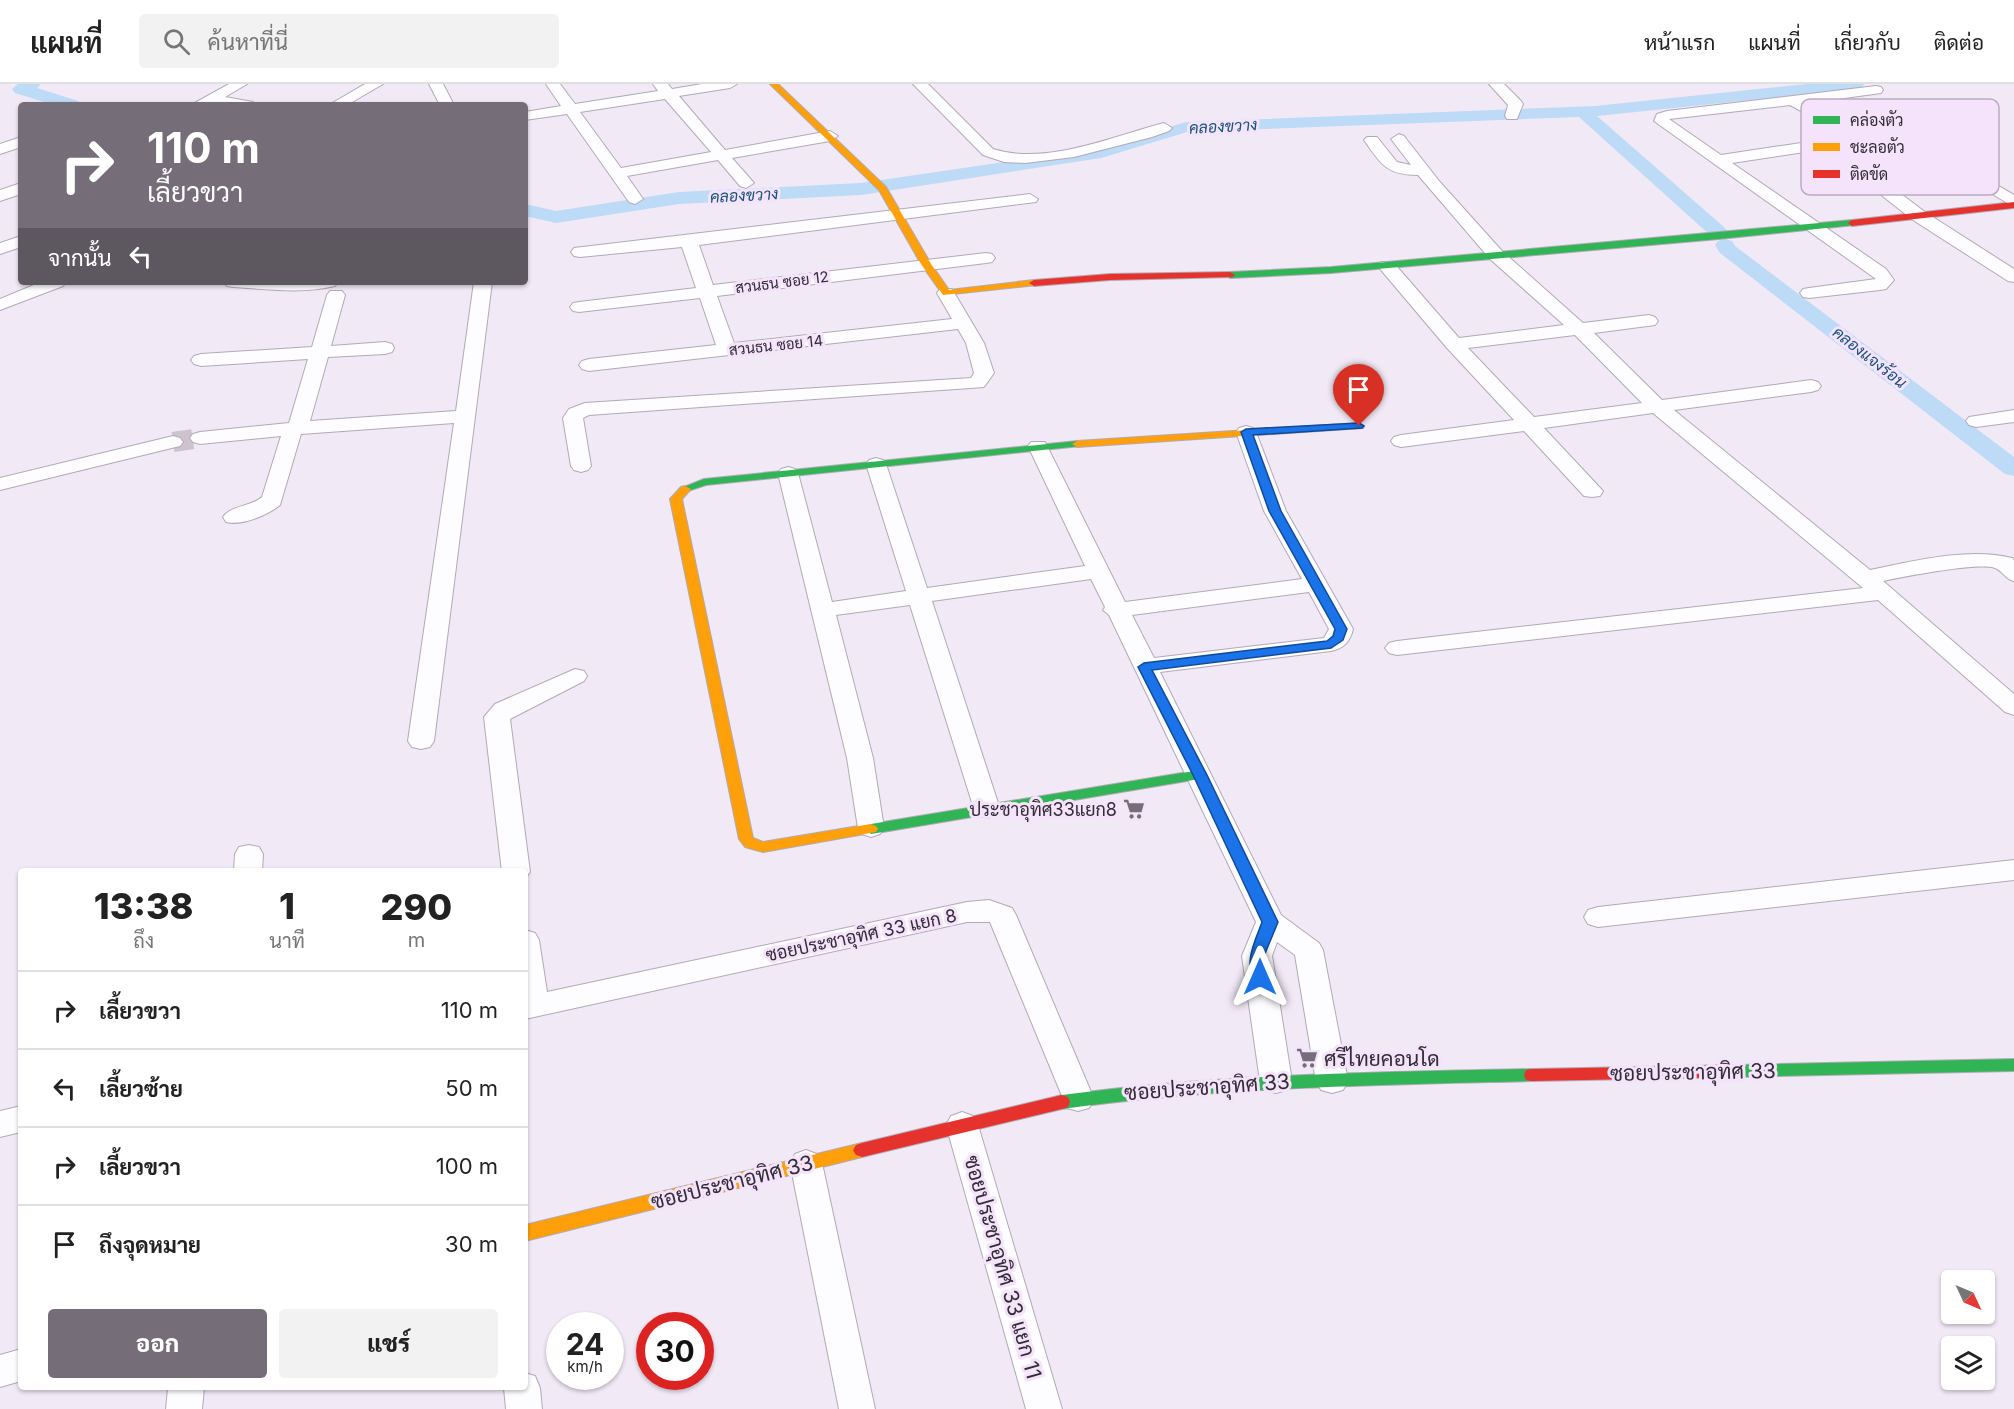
<!DOCTYPE html>
<html lang="th">
<meta charset="utf-8">
<style>
:root{--surface:#fff;--page:#f2f2f2;--text:#222;--muted:#767676;--line:#e0e0e0;--accent:#756e79}
body{margin:0;font-family:Inter,Sarabun,sans-serif;background:var(--page);color:var(--text);height:100vh;display:flex;flex-direction:column;font-size:22px;white-space:nowrap}
*{box-sizing:border-box;margin:0}
p{font-size:20px;color:var(--muted)}
.icon{flex:none;width:33px;height:33px;fill:none;stroke:currentColor;stroke-width:2;stroke-linecap:round;stroke-linejoin:round}
.map{position:relative;flex:1;overflow:hidden}
.panel{position:absolute;left:18px;top:784px;width:510px;height:522px;display:flex;flex-direction:column;background:var(--surface);border-radius:6px;box-shadow:0 2px 4px #0004}
.panel>*{flex:none}
.hud{position:absolute;left:18px;top:18px;width:510px;height:183px;border-radius:6px;box-shadow:0 2px 4px #0004;background:#756e79;color:#fff;overflow:hidden}
.needle{width:39px;rotate:134deg}
.buttons{position:absolute;left:1941px;top:1186px;display:grid;gap:12px}
.buttons a{display:grid;place-items:center;width:54px;height:54px;border-radius:6px;background:var(--surface);box-shadow:0 2px 4px #0004;font-size:30px}
.speed{position:absolute;left:546px;top:1228px;display:flex;gap:12px;font-size:30px;font-weight:700;text-align:center}
.speed>*{display:grid;place-content:center;width:78px;height:78px;border-radius:50%;background:var(--surface);box-shadow:0 2px 4px #0004;line-height:1}
.speed small{font-size:15px;font-weight:400}
.speed .limit{border:9px solid #d22;background:#fff;color:#111}
.pin{position:absolute;display:grid;place-items:center;width:51px;height:51px;color:#fff;margin:-62px -26px;border-radius:50% 50% 50% 0;rotate:-45deg;box-shadow:0 0 6px #0007}
.pin .icon{rotate:45deg}
.me{position:absolute;width:66px;margin:-33px;rotate:0deg;stroke-linejoin:round;filter:drop-shadow(0 0 4px #0008)}
.turn{display:flex;align-items:center;gap:21px;height:126px;padding:0 30px;font-size:27px}
.turn .icon{width:78px;height:78px;stroke-width:2.5}
.turn b{display:block;font-size:42px;line-height:51px}
.then{display:flex;align-items:center;height:57px;padding:0 30px;background:#0003;gap:12px;font-size:22px}
.eta{display:flex;justify-content:space-evenly;align-items:center;height:102px;text-align:center}
.eta b{font-size:36px;font-weight:800;line-height:42px}
.button{display:flex;gap:12px;margin-top:auto;padding:12px 30px}
.button a{flex:1;height:69px;border-radius:6px;background:var(--accent);color:#fff;font-size:24px;font-weight:800;line-height:69px;text-align:center}
.button a+a{background:var(--page);color:var(--text)}
ul{padding:0;list-style:none}
li{display:flex;align-items:center;gap:18px;height:78px;padding:0 30px;border-top:2px solid var(--line)}
li div{flex:1}
li b{display:block;font-size:22px}
li em{font-style:normal}
header{display:flex;align-items:center;gap:36px;box-sizing:border-box;height:84px;padding:0 30px;background:var(--surface);border-bottom:2px solid var(--line)}
header strong{font-size:28px}
nav{display:flex;gap:33px;margin-inline-start:auto;font-size:21px}
.search{width:420px;height:54px;background:var(--page);display:flex;align-items:center;gap:15px;box-sizing:border-box;padding:0 21px;border-radius:6px;color:var(--muted);font-size:22px}
.map>svg:first-child{display:block}
.lines{fill:none;stroke-linecap:round;stroke-linejoin:round}
.canal{fill:#bddaf7;fill-rule:evenodd}
.street-tunnel{stroke:#ccc3cf;stroke-width:20;stroke-dasharray:20 10;stroke-linecap:butt}
.street-casing{stroke:#b1aab5;stroke-width:2}
.fast-casing{stroke:#b1aab5;stroke-width:2}
.slow-casing{stroke:#b1aab5;stroke-width:2}
.jam-casing{stroke:#b1aab5;stroke-width:2}
.street{fill:#fdfcfe;fill-rule:evenodd}
.fast{fill:#30b455;fill-rule:evenodd}
.slow{fill:#ff9f0a;fill-rule:evenodd}
.jam{fill:#e5322d;fill-rule:evenodd}
.route{fill:#1a73e8;stroke:#114b97;stroke-width:1.5}
.labels{text-anchor:middle;dominant-baseline:central;stroke-width:6;stroke-linejoin:round;paint-order:stroke}
.far-street-label{font-size:15px;fill:#322c35;stroke:#f5e3fc}
.far-water-label{font-size:16px;font-style:italic;fill:#175279;stroke:#f5e3fc}
.poi-label{font-size:18px;fill:#322c35;stroke:#f5e3fc;text-anchor:end}
.street-label{font-size:18px;fill:#322c35;stroke:#f5e3fc}
.near-poi-label{font-size:21px;fill:#322c35;stroke:#f5e3fc;text-anchor:start}
.near-street-label{font-size:21px;fill:#322c35;stroke:#f5e3fc}
.key{fill:#f5e3fc;stroke:#baacc0;stroke-width:1.5}
.key-label{font-size:16px;fill:#322c35}
</style>
<header>
<strong>แผนที่</strong>
<div class="search"><svg class="icon" aria-label="search" viewBox="0 0 24 24"><circle cx="10" cy="10" r="6"/><path d="M15 15l6 6"/></svg>ค้นหาที่นี่</div>
<nav><a>หน้าแรก</a><a>แผนที่</a><a>เกี่ยวกับ</a><a>ติดต่อ</a></nav>
</header>
<div class="map">
<svg width="2014" height="1325" viewBox="0 0 2014 1325">
<rect width="100%" height="100%" fill="#f2e9f6"/>
<g class="lines">
<path class="canal" d="M18 0H41L37 4 78 17 81 21H54L15 9 12 5Z
M1807 0H1864L1862 4 1856 5 1597 32 1725 144 1728 148 1725 152H1711L1579 33 1187 48 1101 74 861 111 679 120 556 139 525 132V120L556 127 679 108 861 99 1099 64 1186 38 1595 22Z
M1725 155 1732 157 1735 162 2014 373V392L2005 390 1720 169 1715 161 1718 157Z"/>
<path class="street-tunnel" d="M173 358 200 354"/>
<defs>
<path id="street" d="M229 0H247L225 13 253 18 255 21H191Z
M365 0H383L347 21H329Z
M429 0H443L454 21H440Z
M546 0H560L575 20 658 7 653 0H668L672 5 702 0H737L730 4 679 12 725 66 830 47 838 52 830 57 732 74 754 99 746 104 740 102 718 76 627 92 643 115 635 120 629 118 567 30 525 36V28L561 22ZM665 15 711 68 621 84 580 28Z
M913 0H928L993 65C1046 82 1113 52 1164 39L1172 44 1169 47 1152 53 1074 73 1025 79 1004 78 983 71Z
M1489 0H1504L1521 17 1523 20 1517 35H1507L1505 32 1508 21Z
M1876 2 1881 3 1883 6 1881 9 1808 19 1864 50 1944 37 1952 42 1944 47 1732 79 1886 185 1894 196 1886 205 1880 206 1809 214 1803 213 1800 209 1803 205 1809 204 1876 195 1654 37 1657 30 1667 27ZM1790 21 1847 52 1721 71 1669 35Z
M1399 50 1404 52 1439 97 1502 167 1583 239 1649 231 1655 233 1658 237 1655 241 1594 249 1662 316 1811 296 1818 298 1821 302 1818 306 1811 308 1674 326 1870 486C1913 477 1969 463 2012 474L2014 476V497C2005 495 2003 487 1995 484 1978 478 1903 493 1883 497L2014 610V631L2005 628 1878 516 1397 571 1389 569 1385 564 1389 559 1397 557 1863 504 1653 329 1544 344 1603 407 1600 412 1592 413 1584 412 1524 347 1401 363 1394 361 1391 357 1394 353 1401 351 1514 336 1447 264 1381 186 1378 182 1381 178H1393L1459 254 1564 241 1490 175 1418 91C1386 91 1381 80 1364 56L1367 53H1377L1397 78 1411 81 1391 55ZM1575 251 1642 319 1534 333 1468 264Z
M21 53V63L0 70V60Z
M1958 78 2014 111V123L1952 86 1950 83Z
M1863 84 1869 86 1925 128 2014 185V198L2008 197 1913 136 1857 92 1855 89 1857 86Z
M21 99V110L0 117V106Z
M1030 110 1038 115 1036 118 699 161 713 201 986 169 992 170 995 174 992 178 986 179 717 212 734 259 952 235 937 209 940 205H952L984 259 994 289 984 303 589 331 583 334 591 382 588 386 581 388 574 386 571 382 563 334 569 325 585 319 971 294 974 289 966 259 958 245 589 287 582 285 579 281 582 277 589 275 716 261 700 214 579 228 573 227 570 223 573 219 579 218 696 204 682 163 580 173 574 172 571 168 574 164Z
M21 152V163L0 170V159Z
M41 198H66L63 202 0 226V215Z
M224 198H338L335 202C302 210 267 205 233 203L227 202Z
M474 198H492L434 657 430 663 421 665 412 663 408 657 454 339 301 350 280 421C268 431 242 442 226 438L223 433C231 421 251 423 262 413L281 352 200 360 193 358 190 354 193 350 200 348 289 339 308 275 201 282 194 280 191 276 194 272 201 270 312 263 327 211 330 207H342L345 211 331 262 385 258 392 260 394 264 392 268 385 270 328 273 310 337 456 327Z
M2014 326V338L1976 343 1969 341 1966 337 1969 333Z
M1246 342 1253 344 1256 348 1286 427 1353 545C1350 558 1344 564 1331 567L1160 588 1281 831 1319 859 1323 866 1348 997 1343 1006 1332 1009 1321 1006 1316 997 1295 871 1277 858 1272 872 1292 997 1287 1006 1276 1009 1265 1006 1260 997 1242 872 1256 838 1109 531 1103 526 1105 523 1091 495 932 517 1000 725 996 731 987 734 978 731 974 725 910 521 836 531 873 674 884 744 880 750 871 753 862 750 858 744 847 674 778 389 781 385 788 383 795 385 798 389 832 518 906 507 866 380 869 376 876 374 883 376 886 380 927 504 1085 482 1028 362 1031 358H1045L1125 518 1302 495 1264 427 1236 348 1239 344ZM1309 508 1329 545 1324 554 1154 574 1132 531Z
M173 352 180 354 183 358 180 362 0 406V394Z
M575 585 584 587 587 592 584 597 510 635 530 788 525 795V788H502L484 633 495 620Z
M249 761 259 763 263 770 262 788H234L235 770 239 763Z
M2014 776V796L1598 843 1588 840 1584 833 1588 826 1598 823Z
M989 816 1012 824 1016 831 1094 1015 1089 1024 1078 1027 1067 1024 990 838H967L525 935V846L535 849 539 856 547 908 967 818Z
M21 1022V1048L0 1053V1027Z
M962 1028 973 1032 978 1041 1062 1325H1026L946 1041 951 1032Z
M806 1066 817 1070 822 1079 875 1325H839L790 1079 795 1070Z
M21 1265V1297L0 1303V1271Z
M525 1289 535 1292 540 1304 542 1325H506L504 1304H525Z
M168 1304H204L202 1325H166Z"/>
<path id="fast" d="M1852 136 1855 137V141L1719 155 1331 189 1230 194 1225 191 1230 188 1331 183Z
M1077 357 1081 358V362L706 401 685 408 679 405 704 395Z
M1200 686 1205 688 1207 691 1205 694 871 750 864 745 871 740Z
M2014 975V987L1736 993 1730 992 1728 987 1730 982 1736 981Z
M1532 985 1538 986 1540 991 1538 996 1532 997C1375 1001 1218 1003 1062 1025L1056 1023 1054 1018 1056 1013 1062 1011C1218 990 1375 988 1532 985Z"/>
<path id="slow" d="M770 0H778L886 103 931 180 949 206 1034 196 1037 197V201L943 211 921 180 879 106Z
M1359 339 1364 342 1363 344 1077 363 1072 360 1077 357Z
M685 402 691 405 682 415 753 754 763 758 871 740 876 742 878 745 876 748 763 768 745 763 739 755 670 415 681 403Z
M862 1059 868 1061 871 1066 868 1071 862 1073 525 1157V1141Z"/>
<path id="jam" d="M2014 118V124L1852 142 1848 139 1852 136Z
M1230 188 1235 191 1233 193 1110 196 1034 202 1029 199 1034 196 1110 190Z
M1736 981 1742 982 1744 987 1742 992 1736 993 1532 997 1526 996 1524 991 1526 986 1532 985Z
M1062 1011 1068 1013 1070 1018 1068 1023 1062 1025 862 1073 856 1071 853 1066 856 1061 862 1059Z"/>
</defs>
<use href="#street" class="street-casing"/>
<use href="#fast" class="fast-casing"/>
<use href="#slow" class="slow-casing"/>
<use href="#jam" class="jam-casing"/>
<use href="#street" class="street"/>
<use href="#fast" class="fast"/>
<use href="#slow" class="slow"/>
<use href="#jam" class="jam"/>
</g>
<path class="route" d="M1359 339 1364 342 1362 344 1253 351 1281 427 1347 545 1343 556 1331 564 1152 586 1207 691 1278 838 1264 872 1268 893 1265 897H1254C1244 877 1255 858 1262 838L1193 691 1138 583 1144 579 1327 557 1333 552 1335 545 1269 427 1241 348 1246 345Z"/>
<defs>
<symbol id="supermarket-bare" viewBox="-9 -9 18 18"><path d="M-6-5.5h2.5l.6 2H6L4.5 2H-2.5L-4.4-4H-6ZM-1.5 3.2a1.3 1.3 0 1 0 .1 0ZM3 3.2a1.3 1.3 0 1 0 .1 0Z" fill="#756e79" stroke="#f5e3fc" stroke-width="2.5" paint-order="stroke"/></symbol>
</defs>
<g fill-rule="evenodd">
<use href="#supermarket-bare" x="1119" y="710" width="30" height="30"/>
<use href="#supermarket-bare" x="1292" y="959" width="30" height="30"/>
</g>
<g class="labels">
<g class="far-street-label">
<text transform="translate(782 198) rotate(-7)">สวนธน ซอย 12</text>
<text transform="translate(776 261) rotate(-6)">สวนธน ซอย 14</text>
</g>
<g class="far-water-label">
<text transform="translate(1223 42) rotate(-3)">คลองขวาง</text>
<text transform="translate(744 111) rotate(-3)">คลองขวาง</text>
<text transform="translate(1870 273) rotate(38)">คลองแจงร้อน</text>
</g>
<g class="poi-label">
<text x="1117" y="725">ประชาอุทิศ33แยก8</text>
</g>
<g class="street-label">
<text transform="translate(861 851) rotate(-12)">ซอยประชาอุทิศ 33 แยก 8</text>
</g>
<g class="near-poi-label">
<text x="1324" y="974">ศรีไทยคอนโด</text>
</g>
<g class="near-street-label">
<text transform="translate(1693 988) rotate(-1)">ซอยประชาอุทิศ 33</text>
<text transform="translate(1207 1003) rotate(-4)">ซอยประชาอุทิศ 33</text>
<text transform="translate(732 1098) rotate(-14)">ซอยประชาอุทิศ 33</text>
<text transform="translate(1003 1183) rotate(74)">ซอยประชาอุทิศ 33 แยก 11</text>
</g>
</g>
<rect x="1801" y="15" width="198" height="96" rx="9" class="key"/>
<rect x="1813" y="32" width="27" height="8" fill="#30b455"/>
<rect x="1813" y="59" width="27" height="8" fill="#ff9f0a"/>
<rect x="1813" y="86" width="27" height="8" fill="#e5322d"/>
<g class="key-label">
<text x="1850" y="42">คล่องตัว</text>
<text x="1850" y="69">ชะลอตัว</text>
<text x="1850" y="96">ติดขัด</text>
</g>
</svg>
<div class="buttons">
<a><svg class="needle" viewBox="-14 -14 28 28"><path d="M0-13l5 13h-10z" fill="#e53935"/><path d="M0 13l5-13h-10z" fill="#767676"/></svg></a>
<a><svg class="icon" aria-label="layers" viewBox="0 0 24 24"><path d="M12 4l9 5-9 5-9-5zM3 14l9 5 9-5"/></svg></a>
</div>
<div class="speed"><div>24<small>km/h</small></div><div class="limit">30</div></div>
<div class="pin" style="left:1359px;top:342px;background:#d93025"><svg class="icon" aria-label="arrive" viewBox="0 0 24 24"><path d="M6 21V4h12l-3 4 3 4H6"/></svg></div>
<svg class="me" style="left:1260px;top:893px" viewBox="-20 -20 40 40"><path d="M0-17L14 15 0 8-14 15z" fill="#1a73e8" stroke="#fff" stroke-width="4"/></svg>
<div class="hud">
<div class="turn"><svg class="icon" aria-label="right" viewBox="0 0 24 24"><path d="M7 20v-9h11M14 6l5 5-5 5"/></svg><div><b>110 m</b>เลี้ยวขวา</div></div>
<div class="then">จากนั้น<svg class="icon" aria-label="left" viewBox="0 0 24 24"><path d="M17 20v-9H6M10 6l-5 5 5 5"/></svg></div>
</div>
<section class="panel">
<div class="eta">
<div><b>13:38</b><p>ถึง</p></div>
<div><b>1</b><p>นาที</p></div>
<div><b>290</b><p>m</p></div>
</div>
<ul>
<li><svg class="icon" aria-label="right" viewBox="0 0 24 24"><path d="M7 20v-9h11M14 6l5 5-5 5"/></svg><div><b>เลี้ยวขวา</b></div><em>110 m</em></li>
<li><svg class="icon" aria-label="left" viewBox="0 0 24 24"><path d="M17 20v-9H6M10 6l-5 5 5 5"/></svg><div><b>เลี้ยวซ้าย</b></div><em>50 m</em></li>
<li><svg class="icon" aria-label="right" viewBox="0 0 24 24"><path d="M7 20v-9h11M14 6l5 5-5 5"/></svg><div><b>เลี้ยวขวา</b></div><em>100 m</em></li>
<li><svg class="icon" aria-label="arrive" viewBox="0 0 24 24"><path d="M6 21V4h12l-3 4 3 4H6"/></svg><div><b>ถึงจุดหมาย</b></div><em>30 m</em></li>
</ul>
<div class="button"><a>ออก</a><a>แชร์</a></div>
</section>
</div>
